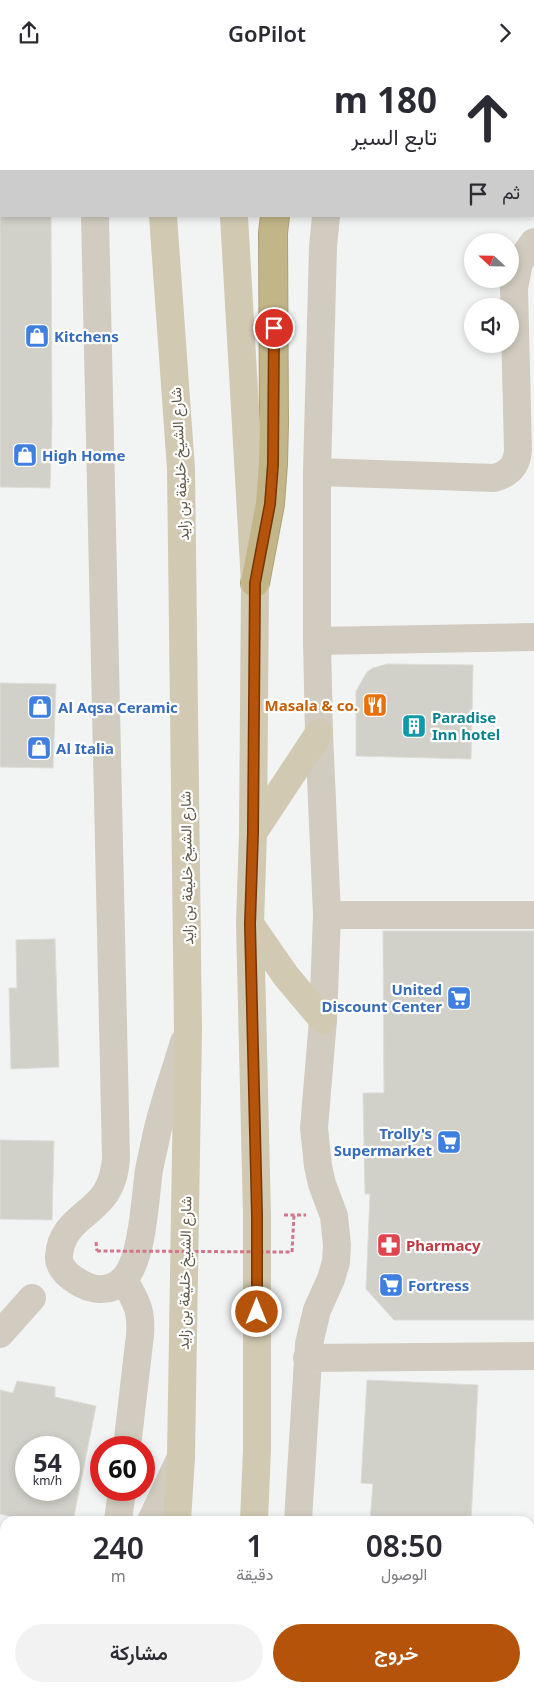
<!DOCTYPE html>
<html lang="ar">
<meta charset="utf-8">
<style>
:root{--surface:#fff;--page:#f2f2f3;--text:#2b2b33;--muted:#7c7c81;--accent:#b45309}
body{margin:0;font-family:"Noto Sans",Vazirmatn,sans-serif;background:var(--page);color:var(--text);direction:rtl;height:100vh;display:flex;flex-direction:column;font-size:19px;white-space:nowrap}
*{box-sizing:border-box;margin:0}
p{font-size:16px;color:var(--muted)}
.icon{flex:none;width:28px;height:28px;fill:none;stroke:currentColor;stroke-width:2;stroke-linecap:round;stroke-linejoin:round}
.map{position:relative;flex:1;overflow:hidden;direction:ltr}
.drawer{position:absolute;left:0px;top:1451px;width:535px;height:176px;display:flex;flex-direction:column;background:var(--surface);border-radius:15px 15px 0 0;box-shadow:0 2px 8px #0003;direction:rtl}
.drawer>*{flex:none}
.top-card{position:absolute;left:0px;top:0px;width:535px;height:152px;box-shadow:0 2px 8px #0003;direction:rtl;background:#fff;color:var(--text);overflow:hidden}
.needle{width:32px;rotate:292deg}
.fabs{position:absolute;left:464px;top:168px;display:grid;gap:10px}
.fabs a{display:grid;place-items:center;width:55px;height:55px;border-radius:50%;background:var(--surface);box-shadow:0 2px 8px #0003;font-size:25px}
.speed{position:absolute;left:15px;top:1371px;display:flex;gap:10px;font-size:25px;font-weight:700;text-align:center}
.speed>*{display:grid;place-content:center;width:65px;height:65px;border-radius:50%;background:var(--surface);box-shadow:0 2px 8px #0003;line-height:1}
.speed small{font-size:12px;font-weight:400}
.speed .limit{border:8px solid #d22;background:#fff;color:#111}
.pin{position:absolute;display:grid;place-items:center;width:42px;height:42px;color:#fff;margin:-21px;border:2px solid #fff;border-radius:50%;box-shadow:0 1px 5px #0007}
.me{position:absolute;width:55px;margin:-28px;rotate:0deg;stroke-linejoin:round;filter:drop-shadow(0 0 4px #0008)}
.turn{display:flex;align-items:center;gap:18px;height:105px;padding:0 15px;font-size:22px}
.turn .icon{width:65px;height:65px;stroke-width:2.5}
.turn b{display:block;font-size:35px;line-height:42px}
.then{display:flex;align-items:center;height:48px;padding:0 15px;background:#0003;gap:10px;font-size:19px}
.eta{display:flex;justify-content:space-evenly;align-items:center;height:85px;text-align:center}
.eta b{font-size:30px;font-weight:600;line-height:35px}
.cta{display:flex;gap:10px;margin-top:auto;padding:10px 15px}
.cta a{flex:1;height:58px;border-radius:30px;background:var(--accent);color:#fff;font-size:20px;font-weight:600;line-height:58px;text-align:center}
.cta a+a{background:var(--page);color:var(--text)}
header{display:flex;justify-content:space-between;align-items:center;height:65px;padding:0 15px;background:var(--surface);font-size:22px;font-weight:600}
.map>svg:first-child{display:block}
.commercial{fill:#ededfd}
.building{fill:#d1d0c9;stroke:#ddddd6;fill-rule:evenodd}
.lines{fill:none;stroke-linecap:round;stroke-linejoin:round}
.highway-casing{stroke:#aea173;stroke-width:30}
.path{stroke:#d2768b;stroke-width:3;stroke-dasharray:4 2.5;stroke-linecap:butt}
.minor{stroke:#d1ccbf;stroke-width:28}
.major{stroke:#d1c9b1;stroke-width:28}
.highway{stroke:#c2b588;stroke-width:28}
.path-bridge{stroke:#d2768b;stroke-width:3;stroke-dasharray:4 2.5;stroke-linecap:butt}
.route-casing{stroke:#753606;stroke-width:12}
.route{stroke:#b45309;stroke-width:9}
.labels{text-anchor:middle;dominant-baseline:central;stroke-width:4.5;stroke-linejoin:round;paint-order:stroke}
.shop-label{font-size:15px;font-weight:bold;fill:#366cbe;stroke:#fff;text-anchor:start}
.street-label{font-size:15px;fill:#605a49;stroke:#fff}
.food-label{font-size:15px;font-weight:bold;fill:#c56008;stroke:#fff;text-anchor:end}
.culture-label{font-size:15px;font-weight:bold;fill:#0d838f;stroke:#fff;text-anchor:start}
.health-label{font-size:15px;font-weight:bold;fill:#be3a42;stroke:#fff;text-anchor:start}
</style>
<header><svg class="icon" aria-label="forward" viewBox="0 0 24 24"><path d="M9 5l7 7-7 7"/></svg>GoPilot<svg class="icon" aria-label="share" viewBox="0 0 24 24"><path d="M12 15V3M7 8l5-5 5 5M5 13v7h14v-7"/></svg></header>
<div class="map">
<svg width="534" height="1627" viewBox="0 0 534 1627">
<rect width="100%" height="100%" fill="#f2f4f4"/>
<path class="commercial" d="M0 1534 5 1538V1622L90 1623 94 1627H0Z"/>
<path class="building" d="M0 151H51L52 359 50 423 0 422Z
M387 599 473 600 471 694 356 691V626L367 607 373 603Z
M0 618 56 619 53 703 0 702Z
M383 866H534V1255H394L366 1224 370 1129H365L363 1028H384Z
M55 874 59 1002 11 1004 9 923H17L16 875Z
M0 1075 54 1076 52 1155 0 1154Z
M367 1315 478 1320 471 1456H370L373 1419 361 1418Z
M17 1316 55 1322V1332L96 1341 73 1456H32L0 1449V1325L13 1328ZM26 1382H69V1425H26Z"/>
<g class="lines">
<defs>
<path id="highway" d="M330 1 331 0
M255 518 270 439 273 399 274 359 273 168 275 151"/>
</defs>
<use href="#highway" class="highway-casing"/>
<path class="path" d="M284 1150H306
M96 1177 97 1186
M292 1187 294 1150"/>
<path class="minor" d="M85 0V1
M422 1 423 0
M0 108H1
M95 151 116 1093C115 1106 113 1117 105 1129 90 1151 61 1158 59 1191 58 1201 67 1210 75 1215 90 1225 109 1229 123 1215 143 1196 145 1132 149 1105 151 1094 154 1083 156 1072 163 1039 175 1008 184 977
M317 407 494 413C509 409 517 401 518 385L514 223 519 198 534 177
M317 576 534 572
M327 850H534
M124 1215C136 1237 142 1244 140 1270L127 1382
M0 1269 32 1233
M307 1293 534 1291
M118 1456 122 1425
M151 1456 181 1392
M298 1456 309 1279 317 1245 331 1214 336 1197 337 1180 334 1151 322 1119 318 1101 314 1063 323 955 327 850 319 668 317 576V407L323 182 326 151
M0 1516 5 1521
M0 1566 5 1571
M54 1622 57 1627
M289 1627V1622"/>
<path class="major" d="M152 0V1
M226 0V1
M163 151 181 404 188 966 181 1392 177 1456
M234 151 255 518 253 768 250 859 257 1150V1384L254 1456
M253 768 319 668
M250 859 286 911 323 955
M166 1627 167 1622
M243 1627V1622"/>
<use href="#highway" class="highway"/>
<path class="path-bridge" d="M97 1186 292 1187"/>
</g>
<g class="lines">
<defs>
<path id="route" d="M257 1247V1150L250 859 253 768 255 518 270 439 273 399 274 263"/>
</defs>
<use href="#route" class="route-casing"/>
<use href="#route" class="route"/>
</g>
<defs>
<symbol id="shop-square" viewBox="-11 -11 22 22"><rect x="-9" y="-9" width="18" height="18" rx="4" fill="#3f7fe0" stroke="#fff"/><path d="M-5-2.5h2.3a2.7 3.5 0 0 1 5.4 0H5L5.5 6h-11ZM-1.5-2.5h3a1.5 2.3 0 0 0-3 0Z" fill="#fff"/></symbol>
<symbol id="restaurant-square" viewBox="-11 -11 22 22"><rect x="-9" y="-9" width="18" height="18" rx="4" fill="#e8710a" stroke="#fff"/><path d="M-5-6h1v4h1v-4h1v4h1v-4h1v5L-1.5 .5V6h-2V.5L-5-1ZM5-6V6H3V1.5H1.5Q1.5-4 5-6Z" fill="#fff"/></symbol>
<symbol id="building-square" viewBox="-11 -11 22 22"><rect x="-9" y="-9" width="18" height="18" rx="4" fill="#0f9aa8" stroke="#fff"/><path d="M-4-6H4V6H1V3H-1V6H-4ZM-2.5-4.3h1.7v1.8h-1.7ZM.8-4.3h1.7v1.8H.8ZM-2.5-1h1.7V.8h-1.7ZM.8-1h1.7V.8H.8Z" fill="#fff"/></symbol>
<symbol id="supermarket-square" viewBox="-11 -11 22 22"><rect x="-9" y="-9" width="18" height="18" rx="4" fill="#3f7fe0" stroke="#fff"/><path d="M-6-5.5h2.5l.6 2H6L4.5 2H-2.5L-4.4-4H-6ZM-1.5 3.2a1.3 1.3 0 1 0 .1 0ZM3 3.2a1.3 1.3 0 1 0 .1 0Z" fill="#fff"/></symbol>
<symbol id="pharmacy-square" viewBox="-11 -11 22 22"><rect x="-9" y="-9" width="18" height="18" rx="4" fill="#e0444e" stroke="#fff"/><path d="M-2-6h4v4h4v4h-4v4h-4v-4h-4v-4h4Z" fill="#fff"/></symbol>
</defs>
<g fill-rule="evenodd">
<use href="#shop-square" x="23" y="257" width="28" height="28"/>
<use href="#shop-square" x="11" y="376" width="28" height="28"/>
<use href="#restaurant-square" x="361" y="626" width="28" height="28"/>
<use href="#shop-square" x="26" y="628" width="28" height="28"/>
<use href="#building-square" x="400" y="647" width="28" height="28"/>
<use href="#shop-square" x="25" y="669" width="28" height="28"/>
<use href="#supermarket-square" x="445" y="919" width="28" height="28"/>
<use href="#supermarket-square" x="435" y="1063" width="28" height="28"/>
<use href="#pharmacy-square" x="375" y="1166" width="28" height="28"/>
<use href="#supermarket-square" x="377" y="1206" width="28" height="28"/>
</g>
<g class="labels">
<g class="shop-label">
<text x="54" y="271">Kitchens</text>
<text x="42" y="390">High Home</text>
<text x="58" y="642">Al Aqsa Ceramic</text>
<text x="56" y="683">Al Italia</text>
<text x="442" y="924" text-anchor="end">United<tspan x="442" dy="17">Discount Center</tspan></text>
<text x="432" y="1068" text-anchor="end">Trolly's<tspan x="432" dy="17">Supermarket</tspan></text>
<text x="408" y="1220">Fortress</text>
</g>
<g class="street-label">
<text transform="translate(179 399) rotate(-93)">شارع الشيخ خليفة بن زايد</text>
<text transform="translate(186 803) rotate(-91)">شارع الشيخ خليفة بن زايد</text>
<text transform="translate(184 1208) rotate(-89)">شارع الشيخ خليفة بن زايد</text>
</g>
<g class="food-label">
<text x="358" y="640">Masala &amp; co.</text>
</g>
<g class="culture-label">
<text x="432" y="652">Paradise<tspan x="432" dy="17">Inn hotel</tspan></text>
</g>
<g class="health-label">
<text x="406" y="1180">Pharmacy</text>
</g>
</g>
</svg>
<div class="fabs">
<a><svg class="needle" viewBox="-14 -14 28 28"><path d="M0-13l5 13h-10z" fill="#e53935"/><path d="M0 13l5-13h-10z" fill="#7c7c81"/></svg></a>
<a><svg class="icon" aria-label="sound" viewBox="0 0 24 24"><path d="M4 9h4l5-4v14l-5-4H4zM17 9q2 3 0 6"/></svg></a>
</div>
<div class="speed"><div>54<small>km/h</small></div><div class="limit">60</div></div>
<div class="pin" style="left:274px;top:263px;background:#d93025"><svg class="icon" aria-label="arrive" viewBox="0 0 24 24"><path d="M6 21V4h12l-3 4 3 4H6"/></svg></div>
<svg class="me" style="left:257px;top:1247px" viewBox="-20 -20 40 40"><circle r="17" fill="#b45309" stroke="#fff" stroke-width="3"/><path d="M0-11L8 9 0 5-8 9z" fill="#fff"/></svg>
<div class="top-card">
<div class="turn"><svg class="icon" aria-label="ahead" viewBox="0 0 24 24"><path d="M12 20V5M6 11l6-6 6 6"/></svg><div><b>180 m</b>تابع السير</div></div>
<div class="then">ثم<svg class="icon" aria-label="arrive" viewBox="0 0 24 24"><path d="M6 21V4h12l-3 4 3 4H6"/></svg></div>
</div>
<section class="drawer">
<div class="eta">
<div><b>08:50</b><p>الوصول</p></div>
<div><b>1</b><p>دقيقة</p></div>
<div><b>240</b><p>m</p></div>
</div>
<div class="cta"><a>خروج</a><a>مشاركة</a></div>
</section>
</div>
